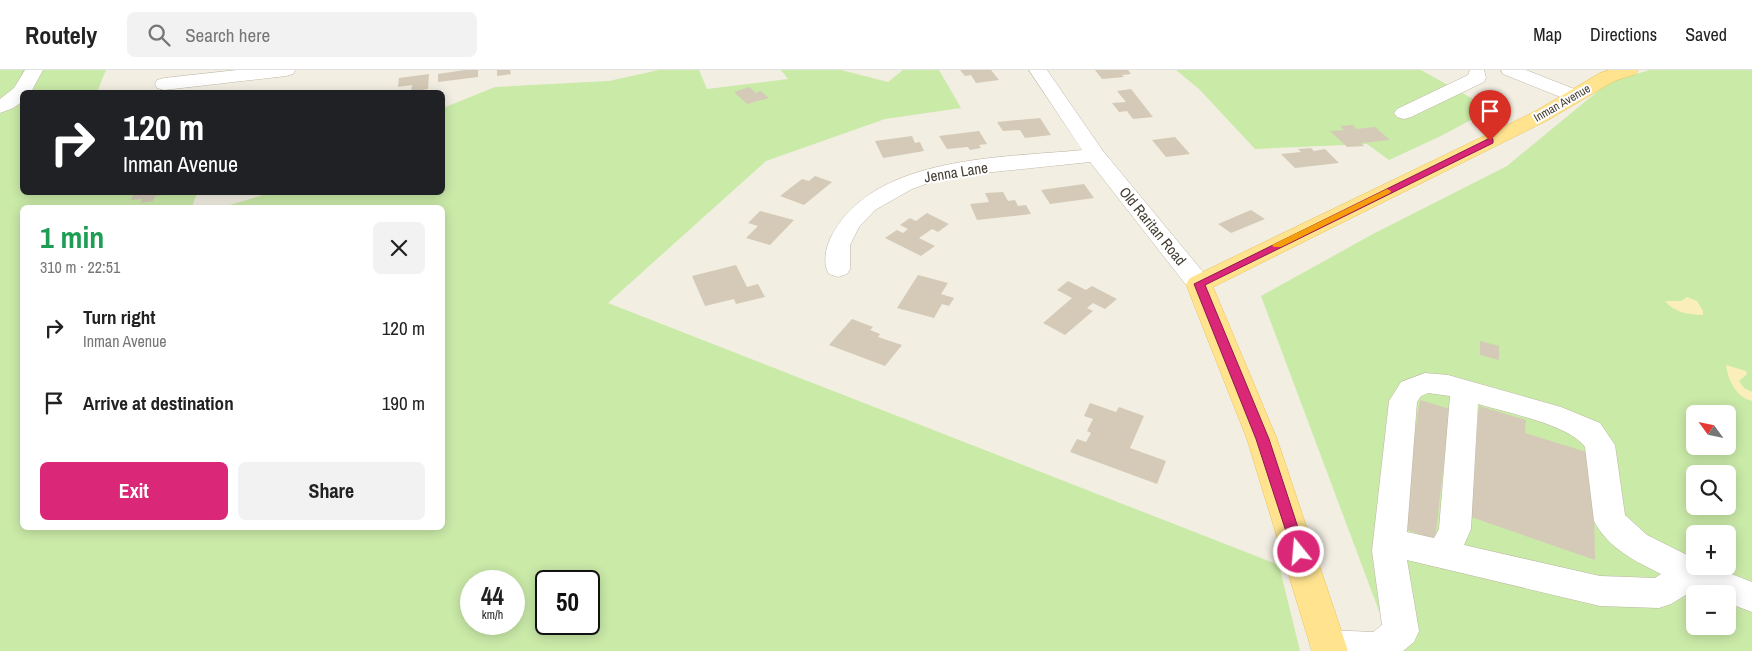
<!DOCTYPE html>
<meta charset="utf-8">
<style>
:root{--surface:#fff;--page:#f2f2f2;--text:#222;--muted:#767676;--line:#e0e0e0;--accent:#db2777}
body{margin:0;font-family:"Archivo Narrow",sans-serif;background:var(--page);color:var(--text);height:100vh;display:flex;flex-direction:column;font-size:19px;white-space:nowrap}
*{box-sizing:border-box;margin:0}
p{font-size:16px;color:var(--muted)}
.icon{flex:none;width:28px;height:28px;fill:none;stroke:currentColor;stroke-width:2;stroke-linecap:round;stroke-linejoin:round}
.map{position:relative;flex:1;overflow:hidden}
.side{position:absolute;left:20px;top:135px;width:425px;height:325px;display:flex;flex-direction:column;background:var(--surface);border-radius:8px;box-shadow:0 2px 12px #0003}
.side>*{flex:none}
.top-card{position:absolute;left:20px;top:20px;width:425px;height:105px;border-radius:8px;box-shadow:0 2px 12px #0003;background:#202124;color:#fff;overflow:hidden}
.needle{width:32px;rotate:303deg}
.tools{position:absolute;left:1686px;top:335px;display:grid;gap:10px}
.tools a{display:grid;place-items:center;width:50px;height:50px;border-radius:8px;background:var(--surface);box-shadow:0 2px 12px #0003;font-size:25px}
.speed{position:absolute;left:460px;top:500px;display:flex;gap:10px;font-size:25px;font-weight:700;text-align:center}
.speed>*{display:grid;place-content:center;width:65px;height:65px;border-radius:50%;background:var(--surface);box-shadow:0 2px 12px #0003;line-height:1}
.speed small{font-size:12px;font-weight:400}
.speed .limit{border:2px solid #111;border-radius:8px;background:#fff;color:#111}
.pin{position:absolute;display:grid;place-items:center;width:42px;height:42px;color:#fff;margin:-51px -21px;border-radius:50% 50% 50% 0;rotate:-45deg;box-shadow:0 0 5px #0007}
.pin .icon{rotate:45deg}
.me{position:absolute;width:55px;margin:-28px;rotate:343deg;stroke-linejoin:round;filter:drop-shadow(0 0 4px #0008)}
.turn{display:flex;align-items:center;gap:18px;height:105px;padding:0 20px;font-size:22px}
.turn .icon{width:65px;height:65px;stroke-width:2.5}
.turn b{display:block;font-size:35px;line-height:42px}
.round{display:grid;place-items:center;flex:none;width:52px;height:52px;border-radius:8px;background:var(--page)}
.head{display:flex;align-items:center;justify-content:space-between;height:85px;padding:0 20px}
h1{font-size:30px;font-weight:700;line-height:38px;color:#1e9e55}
.primary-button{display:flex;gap:10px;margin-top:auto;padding:10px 20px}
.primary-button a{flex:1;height:58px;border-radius:8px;background:var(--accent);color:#fff;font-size:20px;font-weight:700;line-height:58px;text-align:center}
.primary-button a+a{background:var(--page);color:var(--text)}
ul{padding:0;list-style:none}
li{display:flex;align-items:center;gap:15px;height:75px;padding:0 20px}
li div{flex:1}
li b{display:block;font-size:19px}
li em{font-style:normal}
header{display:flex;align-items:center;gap:30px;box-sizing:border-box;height:70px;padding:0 25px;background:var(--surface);border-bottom:1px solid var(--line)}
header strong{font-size:24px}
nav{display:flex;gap:28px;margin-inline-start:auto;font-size:18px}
.search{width:350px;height:45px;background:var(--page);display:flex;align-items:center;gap:12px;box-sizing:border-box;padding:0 18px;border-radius:8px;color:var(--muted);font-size:19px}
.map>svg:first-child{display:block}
.green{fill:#caeaa8;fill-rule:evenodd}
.sand{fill:#faefbb}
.building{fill:#d4cab7}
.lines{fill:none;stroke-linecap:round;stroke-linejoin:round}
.minor-casing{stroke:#beb6a5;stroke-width:1}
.major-casing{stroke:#eac359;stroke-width:1}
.minor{fill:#fff;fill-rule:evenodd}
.major{fill:#ffe38f;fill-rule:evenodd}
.route{fill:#db2777;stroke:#8e194d}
.slow{fill:#f59e0b}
.labels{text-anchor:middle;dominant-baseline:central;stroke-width:4;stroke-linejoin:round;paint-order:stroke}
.far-street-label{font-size:12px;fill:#443e33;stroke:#fff}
.street-label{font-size:15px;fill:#443e33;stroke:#fff}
</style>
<header>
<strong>Routely</strong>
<div class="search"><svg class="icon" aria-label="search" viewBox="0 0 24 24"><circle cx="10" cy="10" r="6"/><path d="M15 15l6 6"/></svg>Search here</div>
<nav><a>Map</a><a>Directions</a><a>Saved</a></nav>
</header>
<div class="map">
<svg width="1752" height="581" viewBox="0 0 1752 581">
<rect width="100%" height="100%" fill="#f2eee2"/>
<path class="green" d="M0 0H106L97 22H22V122L197 123 192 137 22 138V458H442V138L223 137 270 123 442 122 443 38 495 17 609 11 659 0H699L707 19 788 9 781 0H841L888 12 903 0H939L961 38 885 49 766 91 608 233 1279 495 1300 581H0ZM471 511H514V554H471ZM546 511H589V554H546Z
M1176 0H1421L1491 39 1441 66 1389 90 1367 74 1255 79 1199 19Z
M1650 0H1752V581H1394L1261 226 1373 164 1507 96 1609 12ZM1695 344H1728V376H1695ZM1695 404H1728V436H1695ZM1695 464H1728V496H1695ZM1695 524H1728V556H1695Z"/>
<path class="sand" d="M1687 227 1697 231 1703 241V245C1690 245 1673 242 1665 231H1681Z
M1726 295 1746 301 1747 304 1739 311 1744 318 1752 322V331C1736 327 1728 310 1726 295Z"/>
<path class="building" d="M465 0H478V7L438 12V4Z
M497 0H510L511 4 497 6Z
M960 0H991L999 10 976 13 971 5 965 6Z
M1095 0H1128L1131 4 1122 5 1124 7 1102 9Z
M429 4 428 19 411 22 412 15 398 17 399 8Z
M749 17 756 23 761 21 769 28 747 34 734 22Z
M1131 19 1153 47 1133 49 1127 41 1119 42 1112 33 1126 32 1117 21Z
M1040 48 1051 65 1025 68 1020 60 1003 61 997 52Z
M1353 55 1356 59 1375 57 1390 70 1361 73 1364 76 1347 77 1330 61 1344 60 1340 56Z
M979 61 987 74 979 75 981 78 970 80 968 77 947 79 939 66Z
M912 66 915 73 920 72 924 81 883 88 875 71Z
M1175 67 1190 84 1166 87 1152 70Z
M1311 78 1314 81 1325 79 1339 93 1295 98 1281 84 1301 82 1298 79Z
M815 106 832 112 804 135 780 126 802 109 809 111Z
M1084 114 1094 128 1050 134 1041 120Z
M134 122H172V124L155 126 153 131 140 133 142 129 131 130Z
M1003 122 1008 131 1015 130 1018 136 1026 135 1031 144 977 150 970 134 989 132 985 123Z
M1251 140 1265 149 1231 163 1218 154Z
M760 141 794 150 770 175 746 168 758 156 748 153Z
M927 143 949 154 938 162 932 159 919 168 935 176 921 186 885 168 897 160 903 163 908 159 900 155 910 148 916 151Z
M736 195 747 217 758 214 765 227 736 234 734 229 705 236 692 206Z
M918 205 948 213 941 224 954 228 949 236 942 234 934 248 897 238Z
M1068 211 1086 220 1092 216 1117 229 1105 239 1093 233 1087 238 1093 241 1065 265 1043 253 1072 228 1057 220Z
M852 249 873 257 870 260 880 264 878 267 902 275 885 296 829 275Z
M1480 271 1499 276V290L1480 285Z
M1420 330 1450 339 1435 470 1400 457Z
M1090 333 1116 342 1119 337 1144 346 1130 378 1166 391 1157 414 1070 382 1077 369 1086 372 1091 363 1087 361 1093 349 1084 346Z
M1479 336 1526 350 1525 363 1593 384 1595 490 1468 446Z"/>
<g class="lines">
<defs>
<path id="minor" d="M25 0H43L31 22H22V32L13 38 0 43V29L14 18Z
M237 0H295L293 4 286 6 164 20 157 18 155 14 157 10 164 8Z
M1029 0H1047L1103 81 1208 208 1212 214 1208 220 1199 222 1190 220 1090 92 945 107 912 119 875 140 859 157 850 175V199L847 204 838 207 829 204C822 193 826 176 832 165 875 85 1003 88 1082 80Z
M1470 0H1484L1486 8 1484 12 1411 47 1404 49 1397 47 1394 43 1397 39 1468 5Z
M1501 0H1526L1582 22 1585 26 1582 30 1575 32 1568 30 1503 4Z
M1425 303 1448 305 1561 337 1600 353 1615 375 1625 445 1647 465 1695 489V496H1711L1752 512V542L1728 533V524H1704L1694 520 1671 534 1659 538 1600 536 1407 490 1419 561 1414 572 1403 581H1312L1310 576 1315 564 1328 560 1373 562 1382 555 1372 481 1389 331 1401 312ZM1428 323 1450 326 1439 459 1434 468 1407 462 1417 332 1421 326ZM1478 334C1505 342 1570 355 1585 377L1594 451C1608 478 1635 491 1661 504L1655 508 1600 506 1464 475 1471 459Z"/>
<path id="major" d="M1610 0H1638L1636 4 1614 11 1548 50 1213 217 1277 369 1348 581H1312L1247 369 1186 214 1190 208 1534 42 1600 3Z"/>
</defs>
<use href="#minor" class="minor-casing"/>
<use href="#major" class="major-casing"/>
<use href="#minor" class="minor"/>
<use href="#major" class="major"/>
</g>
<path class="route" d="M1490 68 1493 69V73L1205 215 1269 369 1306 482 1304 486 1299 488 1294 486 1256 369 1194 214Z"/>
<path class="slow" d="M1387 119 1391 121 1390 123 1281 177H1274L1272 175Z"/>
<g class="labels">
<g class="far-street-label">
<text transform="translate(1562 33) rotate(-30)">Inman Avenue</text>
</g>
<g class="street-label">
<text transform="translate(956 102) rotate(-9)">Jenna Lane</text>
<text transform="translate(1153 156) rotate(51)">Old Raritan Road</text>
</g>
</g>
</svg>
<div class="tools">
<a><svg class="needle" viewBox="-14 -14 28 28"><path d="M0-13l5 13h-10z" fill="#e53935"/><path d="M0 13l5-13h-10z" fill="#767676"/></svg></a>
<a><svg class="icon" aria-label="search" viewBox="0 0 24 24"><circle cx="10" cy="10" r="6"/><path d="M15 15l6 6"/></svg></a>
<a>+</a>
<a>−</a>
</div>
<div class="speed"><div>44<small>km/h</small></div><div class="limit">50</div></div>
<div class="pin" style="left:1490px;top:71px;background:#d93025"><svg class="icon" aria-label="arrive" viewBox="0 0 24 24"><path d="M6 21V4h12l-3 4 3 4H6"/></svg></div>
<svg class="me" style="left:1299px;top:482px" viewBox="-20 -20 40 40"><circle r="17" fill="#db2777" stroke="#fff" stroke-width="3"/><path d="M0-11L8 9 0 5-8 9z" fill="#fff"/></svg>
<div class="top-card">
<div class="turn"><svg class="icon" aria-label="right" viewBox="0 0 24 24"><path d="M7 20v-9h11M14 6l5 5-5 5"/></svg><div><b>120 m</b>Inman Avenue</div></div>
</div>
<section class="side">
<div class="head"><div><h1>1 min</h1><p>310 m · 22:51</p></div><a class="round"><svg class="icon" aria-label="close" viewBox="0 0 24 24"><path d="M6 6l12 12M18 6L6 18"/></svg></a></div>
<ul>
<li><svg class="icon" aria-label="right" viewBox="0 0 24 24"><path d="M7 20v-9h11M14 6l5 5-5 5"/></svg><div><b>Turn right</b><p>Inman Avenue</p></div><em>120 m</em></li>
<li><svg class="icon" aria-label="arrive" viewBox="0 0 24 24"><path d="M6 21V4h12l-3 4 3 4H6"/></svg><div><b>Arrive at destination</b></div><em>190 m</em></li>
</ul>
<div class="primary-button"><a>Exit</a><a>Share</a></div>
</section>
</div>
